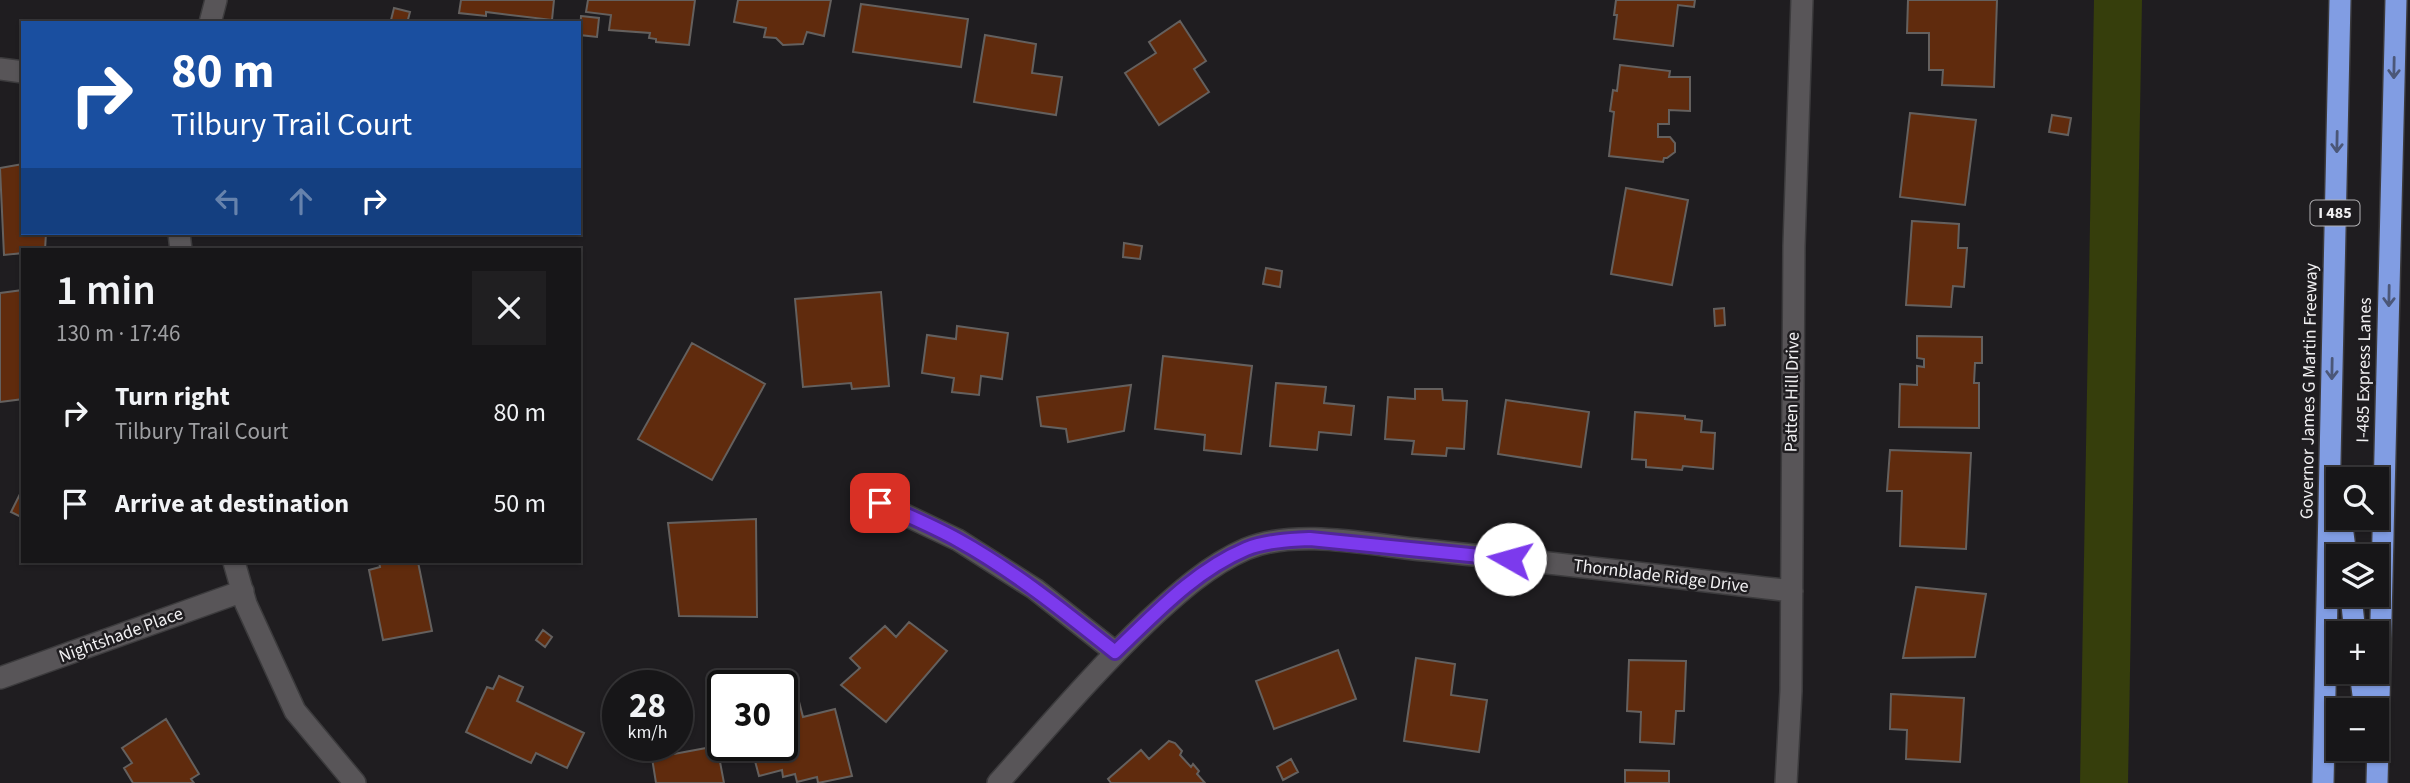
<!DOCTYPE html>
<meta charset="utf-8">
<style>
:root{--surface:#171618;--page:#201f21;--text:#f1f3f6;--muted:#9e9fa2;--line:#363537}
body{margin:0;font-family:"Source Sans 3",sans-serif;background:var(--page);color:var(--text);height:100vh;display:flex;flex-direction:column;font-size:26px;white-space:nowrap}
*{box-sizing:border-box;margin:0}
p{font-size:23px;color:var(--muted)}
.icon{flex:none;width:38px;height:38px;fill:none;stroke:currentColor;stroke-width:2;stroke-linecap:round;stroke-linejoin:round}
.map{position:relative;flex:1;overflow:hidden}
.details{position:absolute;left:21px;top:248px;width:560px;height:315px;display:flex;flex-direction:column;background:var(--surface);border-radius:0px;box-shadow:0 2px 5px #0004,0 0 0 2px var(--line)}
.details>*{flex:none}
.banner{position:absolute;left:21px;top:21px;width:560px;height:214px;border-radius:0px;box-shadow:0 2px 5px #0004,0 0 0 2px var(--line);background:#1a4fa0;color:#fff;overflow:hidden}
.controls{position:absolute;left:2326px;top:467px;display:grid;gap:14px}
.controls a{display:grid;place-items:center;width:63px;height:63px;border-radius:0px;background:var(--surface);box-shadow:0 2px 5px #0004,0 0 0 2px var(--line);font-size:35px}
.speed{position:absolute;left:602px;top:670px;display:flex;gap:14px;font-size:35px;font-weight:700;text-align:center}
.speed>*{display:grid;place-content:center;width:91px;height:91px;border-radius:50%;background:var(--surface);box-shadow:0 2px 5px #0004,0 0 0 2px var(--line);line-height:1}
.speed small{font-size:18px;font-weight:400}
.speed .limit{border:4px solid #111;border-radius:10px;background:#fff;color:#111}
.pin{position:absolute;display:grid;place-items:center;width:60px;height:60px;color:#fff;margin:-30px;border-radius:14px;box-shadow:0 4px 10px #0006}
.me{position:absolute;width:77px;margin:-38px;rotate:277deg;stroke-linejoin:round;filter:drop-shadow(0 0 5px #0008)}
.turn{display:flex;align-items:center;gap:24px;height:147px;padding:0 35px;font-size:32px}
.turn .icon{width:91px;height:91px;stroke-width:2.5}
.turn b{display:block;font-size:49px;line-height:60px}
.lanes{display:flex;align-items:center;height:66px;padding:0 35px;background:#0003;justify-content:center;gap:35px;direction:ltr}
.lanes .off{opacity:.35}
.round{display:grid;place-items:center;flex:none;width:74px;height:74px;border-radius:0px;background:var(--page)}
.headline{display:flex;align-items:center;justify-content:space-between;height:119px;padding:0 35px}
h1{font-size:42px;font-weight:600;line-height:52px}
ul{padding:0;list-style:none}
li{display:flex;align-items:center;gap:21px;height:91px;padding:0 35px}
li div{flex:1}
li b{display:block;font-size:26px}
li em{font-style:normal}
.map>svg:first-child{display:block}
.green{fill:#363e0c}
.building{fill:#602b0d;stroke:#64605e;stroke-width:2}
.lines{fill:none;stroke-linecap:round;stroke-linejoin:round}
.minor-casing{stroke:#3c3b3d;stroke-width:24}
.highway-casing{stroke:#3c3b3d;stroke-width:24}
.minor{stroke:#585558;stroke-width:21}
.highway{stroke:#819de3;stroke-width:21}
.oneway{stroke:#4b5778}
.route-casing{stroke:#51269a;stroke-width:18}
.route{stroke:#7c3aed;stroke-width:12}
.labels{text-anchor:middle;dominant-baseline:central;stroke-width:5;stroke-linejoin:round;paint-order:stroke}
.shield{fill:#1f1d20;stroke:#b2b1b3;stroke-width:2}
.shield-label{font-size:16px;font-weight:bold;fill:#f1f0f2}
.street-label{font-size:18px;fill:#f1f0f2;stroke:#1f1d20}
</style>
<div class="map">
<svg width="2410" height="783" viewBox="0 0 2410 783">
<rect width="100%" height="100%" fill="#1f1d20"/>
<path class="green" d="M2094 0H2142L2128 783H2080Z"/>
<path class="building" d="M461 0H554L552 20 486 12V16L459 13Z
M588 0H695L689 45 656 42V39L649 38 650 33 609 30 611 15 586 12Z
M738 0H831L824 36 807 32 803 44 783 45 776 38 764 37 766 28 734 22Z
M1616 0H1695L1694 7 1678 5 1673 46 1614 39 1617 15H1614Z
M1908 0H1997L1994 87 1942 85 1943 70H1929V33H1907Z
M861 4 968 19 961 67 853 52Z
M394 8 410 12 407 23 391 20Z
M581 16 599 18 597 37 580 35Z
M1180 21 1206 61 1194 69 1209 92 1159 125 1125 73 1156 53 1149 42Z
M985 35 1036 44 1032 73 1062 77 1056 115 974 102Z
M1620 65 1670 71 1669 77H1690V111L1669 110V124H1658V137H1670L1675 143V152L1667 158H1664L1663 162 1609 156 1614 112 1610 111 1613 90 1617 91Z
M1910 113 1976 120 1965 205 1900 197Z
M2052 115 2071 118 2068 135 2049 132Z
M23 164V233H46L45 250H23V253L4 255 0 168Z
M1626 188 1688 200 1672 285 1611 274Z
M1912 221 1959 224 1958 248H1967L1964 287 1953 286 1951 307 1906 305Z
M1124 243 1142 246 1140 259 1123 257Z
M1266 268 1282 271 1280 287 1263 284Z
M23 290V399L0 402V293Z
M881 292 889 386 852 389 851 383 803 387 795 299Z
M1724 308 1725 325 1715 326 1714 309Z
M957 326 1008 333 1002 379 981 376 979 395 952 392 954 378 922 373 927 335 956 339Z
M1917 336 1982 337V363H1975L1974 383H1979V428L1899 427 1900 384 1917 385V366L1924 367V359L1917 358Z
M692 343 765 384 712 480 638 439Z
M1163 356 1252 366 1241 454 1204 450 1205 435 1155 429Z
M1276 383 1326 387 1324 403 1354 406 1351 435 1319 432 1317 450 1270 446Z
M1131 385 1124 431 1068 442 1066 429 1041 426 1037 397Z
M1415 389H1442L1443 400 1467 401 1464 449 1447 448 1446 456 1412 454 1414 441 1385 439 1388 397 1415 399Z
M1506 400 1589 412 1581 467 1498 454Z
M1635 412 1685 416V419L1702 421 1701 432 1715 433 1713 469 1683 466 1682 470 1646 467V460L1632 459Z
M1890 450 1971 453 1966 549 1900 546 1902 491H1887Z
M23 488V518L11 512Z
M756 519 757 617 679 616 668 523Z
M379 562H418L432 631 383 640 369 570 380 567Z
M1916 587 1986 594 1975 657 1903 658Z
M909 622 947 651 886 722 841 685 860 668 850 658 885 626 896 637Z
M543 630 552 637 545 647 536 640Z
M1338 650 1356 699 1274 729 1256 681Z
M1416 658 1455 664 1451 695 1487 700 1479 752 1404 741Z
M1629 660 1686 661 1684 711H1676L1674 744 1640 742 1641 712 1627 711Z
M499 676 523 687 517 701 584 733 567 768 536 753 531 763 466 732 487 687 493 689Z
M795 686 803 717 835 709 852 776 818 783 817 777 797 782 795 774 783 777 782 770 759 776 751 746H782V689Z
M1891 694 1964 698 1960 762 1906 759 1907 730 1890 729Z
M166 719 199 774 191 779 194 783H133L124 768 132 763 122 748Z
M1169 741 1175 743 1182 751 1180 755 1191 767 1193 764 1199 771 1197 774 1205 783H1111L1108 779 1141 750 1149 759Z
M717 746 724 783H656L652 758Z
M1291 759 1298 772 1283 780 1277 767Z
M1625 770 1669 771V783H1625Z"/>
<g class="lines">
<defs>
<path id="minor" d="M210 23 216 0
M0 69 23 72
M179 233 181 250
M880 503 958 540 1035 589 1115 652
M234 562 246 604 295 711 355 783
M0 678 243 591
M998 783C1047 728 1095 671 1149 620 1178 593 1209 565 1246 549 1297 528 1371 545 1424 550 1547 562 1670 577 1792 591
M1786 783 1791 691 1794 246 1802 0"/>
<path id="highway" d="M2341 518 2346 556
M2351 595 2355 634
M2360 672 2365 710
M2323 783 2340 0
M2377 783 2396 0"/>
</defs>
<use href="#minor" class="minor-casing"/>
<use href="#highway" class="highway-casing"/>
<use href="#minor" class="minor"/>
<use href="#highway" class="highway"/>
</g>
<defs><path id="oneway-shaft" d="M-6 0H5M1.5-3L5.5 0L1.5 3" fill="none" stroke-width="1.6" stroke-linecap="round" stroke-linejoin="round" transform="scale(1.75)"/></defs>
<g class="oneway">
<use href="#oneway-shaft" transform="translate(2394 68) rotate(91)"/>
<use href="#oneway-shaft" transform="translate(2337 142) rotate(91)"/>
<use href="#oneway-shaft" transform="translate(2389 296) rotate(91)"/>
<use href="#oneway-shaft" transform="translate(2332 369) rotate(91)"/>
</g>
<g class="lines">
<defs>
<path id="route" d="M880 503C906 515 933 526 958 540 1014 571 1065 612 1115 652 1155 614 1194 571 1246 549 1266 541 1289 540 1310 539L1510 559"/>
</defs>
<use href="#route" class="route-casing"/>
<use href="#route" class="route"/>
</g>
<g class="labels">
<rect class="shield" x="2310.5" y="200.5" width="49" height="25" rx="5"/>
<g class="shield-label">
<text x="2335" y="213">I 485</text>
</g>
<g class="street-label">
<text transform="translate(2364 370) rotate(-89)">I-485 Express Lanes</text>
<text transform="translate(2309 391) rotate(-89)">Governor James G Martin Freeway</text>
<text transform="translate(1792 392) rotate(-89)">Patten Hill Drive</text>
<text transform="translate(1661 576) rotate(7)">Thornblade Ridge Drive</text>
<text transform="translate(121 635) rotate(-20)">Nightshade Place</text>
</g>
</g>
</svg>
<div class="controls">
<a><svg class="icon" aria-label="search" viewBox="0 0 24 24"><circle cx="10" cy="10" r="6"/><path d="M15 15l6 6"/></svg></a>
<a><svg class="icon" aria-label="layers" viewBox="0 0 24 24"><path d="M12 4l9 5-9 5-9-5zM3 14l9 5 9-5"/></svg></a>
<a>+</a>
<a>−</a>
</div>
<div class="speed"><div>28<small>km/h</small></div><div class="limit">30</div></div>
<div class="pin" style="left:880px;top:503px;background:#d93025"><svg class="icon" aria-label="arrive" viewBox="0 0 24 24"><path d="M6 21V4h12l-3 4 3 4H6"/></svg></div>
<svg class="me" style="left:1510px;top:559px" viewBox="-20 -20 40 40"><circle r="19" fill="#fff"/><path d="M0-13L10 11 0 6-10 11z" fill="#7c3aed"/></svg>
<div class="banner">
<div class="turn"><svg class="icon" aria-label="right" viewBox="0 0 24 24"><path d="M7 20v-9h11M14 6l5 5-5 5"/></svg><div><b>80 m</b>Tilbury Trail Court</div></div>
<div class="lanes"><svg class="icon off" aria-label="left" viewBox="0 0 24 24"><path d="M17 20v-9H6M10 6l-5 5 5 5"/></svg><svg class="icon off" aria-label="ahead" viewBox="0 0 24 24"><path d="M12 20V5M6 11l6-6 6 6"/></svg><svg class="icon" aria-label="right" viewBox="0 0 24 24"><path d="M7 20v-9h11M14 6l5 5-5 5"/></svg></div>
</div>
<section class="details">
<div class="headline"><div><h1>1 min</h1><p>130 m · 17:46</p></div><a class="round"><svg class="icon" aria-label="close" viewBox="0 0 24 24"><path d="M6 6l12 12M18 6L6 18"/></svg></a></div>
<ul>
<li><svg class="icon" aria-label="right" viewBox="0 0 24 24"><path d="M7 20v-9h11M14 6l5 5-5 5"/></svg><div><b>Turn right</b><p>Tilbury Trail Court</p></div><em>80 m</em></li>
<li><svg class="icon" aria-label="arrive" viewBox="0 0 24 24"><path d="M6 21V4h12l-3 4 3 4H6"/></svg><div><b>Arrive at destination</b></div><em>50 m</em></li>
</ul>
</section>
</div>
